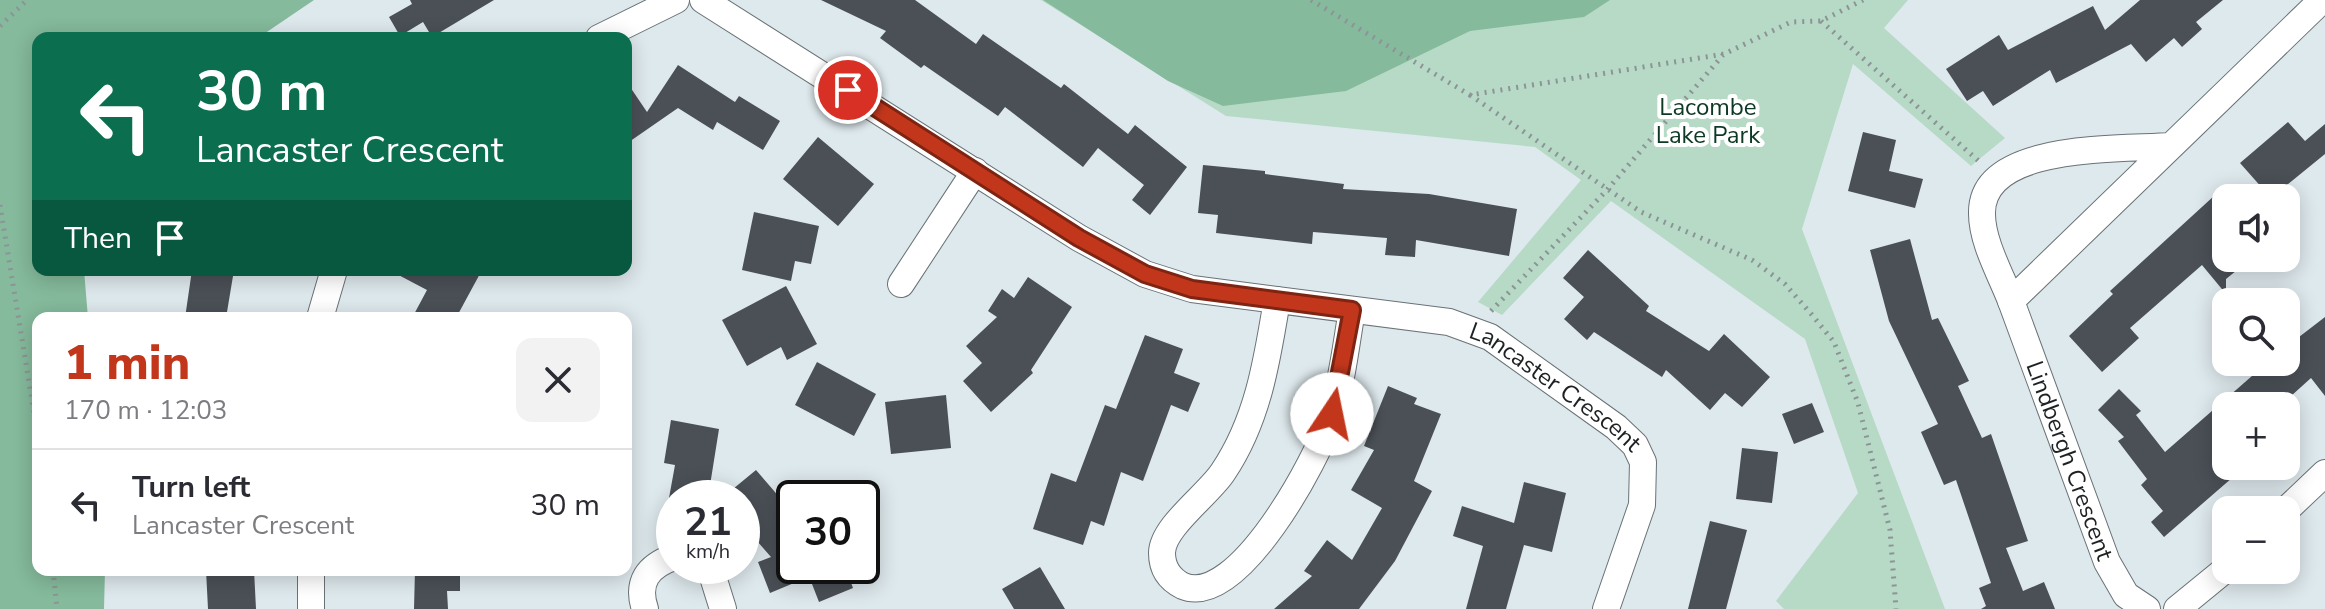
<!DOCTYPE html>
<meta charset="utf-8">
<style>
:root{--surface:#fff;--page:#f2f2f3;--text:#2b2b33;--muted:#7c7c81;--line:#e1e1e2;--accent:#c2371c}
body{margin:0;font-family:"Nunito Sans",sans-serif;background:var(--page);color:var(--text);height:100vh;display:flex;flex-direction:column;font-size:30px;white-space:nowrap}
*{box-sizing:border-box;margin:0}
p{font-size:26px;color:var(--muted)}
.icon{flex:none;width:44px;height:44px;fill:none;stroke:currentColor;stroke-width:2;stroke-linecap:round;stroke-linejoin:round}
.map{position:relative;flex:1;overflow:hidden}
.drawer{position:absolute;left:32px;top:312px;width:600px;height:264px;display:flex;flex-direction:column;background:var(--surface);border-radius:16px;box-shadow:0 4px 20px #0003}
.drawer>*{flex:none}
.guide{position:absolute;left:32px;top:32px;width:600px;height:244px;border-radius:16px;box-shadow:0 4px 20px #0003;background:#0b6e4f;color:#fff;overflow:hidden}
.controls{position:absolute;left:2212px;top:184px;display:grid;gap:16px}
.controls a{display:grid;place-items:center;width:88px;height:88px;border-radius:16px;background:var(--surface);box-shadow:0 4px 20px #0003;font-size:40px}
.speed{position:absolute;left:656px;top:480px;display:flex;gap:16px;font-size:40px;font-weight:700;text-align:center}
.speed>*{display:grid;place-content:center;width:104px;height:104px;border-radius:50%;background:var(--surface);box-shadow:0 4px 20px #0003;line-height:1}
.speed small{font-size:20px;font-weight:400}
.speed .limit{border:4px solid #111;border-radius:12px;background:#fff;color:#111}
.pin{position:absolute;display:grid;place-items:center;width:68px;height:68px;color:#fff;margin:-34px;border:4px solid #fff;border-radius:50%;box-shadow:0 2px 8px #0007}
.me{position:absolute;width:88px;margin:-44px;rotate:11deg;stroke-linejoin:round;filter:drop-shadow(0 0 6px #0008)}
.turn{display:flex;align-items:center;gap:28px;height:168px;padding:0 32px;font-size:36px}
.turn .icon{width:104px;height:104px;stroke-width:2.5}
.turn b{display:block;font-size:56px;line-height:68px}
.then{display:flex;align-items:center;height:76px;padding:0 32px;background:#0003;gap:16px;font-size:30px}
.round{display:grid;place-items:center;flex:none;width:84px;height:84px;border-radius:16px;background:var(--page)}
.head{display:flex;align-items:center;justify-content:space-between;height:136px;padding:0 32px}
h1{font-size:48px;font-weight:800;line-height:60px;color:var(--accent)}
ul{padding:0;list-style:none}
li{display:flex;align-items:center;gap:24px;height:112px;padding:0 32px;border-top:2px solid var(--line)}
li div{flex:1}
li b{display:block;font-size:30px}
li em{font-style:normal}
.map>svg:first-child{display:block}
.green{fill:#b7dac6}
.forest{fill:#85ba9c}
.building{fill:#4b5057}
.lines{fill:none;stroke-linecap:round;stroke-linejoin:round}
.street-casing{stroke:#697276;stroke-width:28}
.path{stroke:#8c9497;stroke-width:5;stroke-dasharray:2 6;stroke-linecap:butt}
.street{stroke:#fff;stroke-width:26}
.route-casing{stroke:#7e2412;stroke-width:20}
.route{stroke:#c2371c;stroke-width:14}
.labels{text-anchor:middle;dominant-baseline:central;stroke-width:8;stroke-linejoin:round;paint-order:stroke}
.park-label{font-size:24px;fill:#0c3824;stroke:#fff}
.street-label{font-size:24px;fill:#1d2123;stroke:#fff}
</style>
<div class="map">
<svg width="2325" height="609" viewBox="0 0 2325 609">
<rect width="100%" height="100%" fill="#dee9ed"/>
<path class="green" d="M1041 0H1908L1884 28 2005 138 1971 166 1853 64 1802 229 1945 609H1784L1776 601 1858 493 1805 339 1611 201 1502 315 1478 302 1581 180 1535 147 1226 116Z"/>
<path class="forest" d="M0 0H314L258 38H38V270H84L88 318H38V570H105L104 609H0Z
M1043 0H1610L1584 17 1470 31 1346 91 1223 106 1168 81Z"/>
<path class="building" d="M410 0H494L432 37 423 22 400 36 389 17 412 4Z
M821 0H915L976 44 983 34 1061 88 1064 84 1128 134 1135 125 1187 167 1150 215 1132 200 1144 185 1098 148 1083 167 1005 107 998 116 924 65 921 68 880 38 886 31Z
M2140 0H2223L2196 22 2202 29 2182 47 2174 38 2146 62 2131 44 2056 83 2050 70 1993 106 1983 91 1967 101 1946 69 1999 35 2008 50 2093 6 2105 30Z
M678 65 735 102 739 96 780 121 763 150 717 122 713 130 678 108 626 144V81L647 112Z
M2288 122 2305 141 2325 124V154L2271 198 2240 163Z
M1863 132 1896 140 1889 171 1923 179 1915 208 1848 191Z
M818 137 874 184 838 226 783 179Z
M1203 165 1265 171V174L1344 184 1343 189 1429 194 1517 209 1509 256 1416 240 1415 257 1385 255 1387 238 1313 232 1312 244 1216 233 1218 215 1198 213Z
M2226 185V258H2252L2226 279V294L2202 265 2130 328 2139 338 2102 372 2069 336 2113 294 2110 291Z
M754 212 819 226 811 264 795 261 791 281 742 270Z
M1910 239 1932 320 1938 318 1969 381 1958 386 1982 438 1991 434 2028 541 2006 548 2023 591 2044 582 2055 609H1981L1986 606 1979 588 1991 583 1956 480 1944 485 1921 432 1938 424 1889 321 1870 250Z
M1588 250 1649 306 1646 311 1709 351 1724 334 1770 377 1742 407 1725 393 1710 410 1666 370 1662 377 1594 332 1587 340 1564 319 1584 297 1563 278Z
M192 270H234L226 318H185Z
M389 270H482L456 318H412L427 290Z
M1028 277 1072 307 1031 370 1033 373 991 412 963 381 982 363 966 346 997 317 988 311 1002 289 1014 298Z
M786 286 817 344 787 360 781 347 747 366 722 320Z
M2325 317V396L2311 378 2280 406H2226V466H2236L2240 471 2164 537 2151 522 2163 511 2141 485 2147 479 2118 441 2124 437 2098 410 2119 389 2141 411 2136 415 2165 452 2268 362H2286V347Z
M1145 335 1183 349 1174 373 1200 383 1188 412 1171 405 1143 481 1121 472 1104 526 1091 521 1083 545 1033 529 1051 473 1076 482 1105 405 1116 409Z
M817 362 876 394 854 436 795 405Z
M1388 386 1417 398 1414 404 1441 414 1414 481 1432 491 1395 561 1359 609H1274L1312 576 1304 571 1327 540 1352 560 1382 508 1351 490 1374 450 1364 446Z
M946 395 951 448 891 454 885 402Z
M1812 403 1824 432 1794 444 1782 414Z
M671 420 719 429 708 498H669L675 465 664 463Z
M1742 448 1778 452 1772 503 1736 499Z
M756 470 794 514V583L770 593 758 562 771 557 742 524V498H722Z
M1524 482 1566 493 1552 552 1524 545 1506 609H1466L1483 546 1453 536 1462 506 1514 523Z
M1710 521 1747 530 1726 609H1688Z
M805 566H845L853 588 819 602Z
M1040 567 1065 609H1014L1002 589Z
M206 570H254L256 609H208Z
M415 570H460V591H447L448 609H414Z"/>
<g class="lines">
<defs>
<g id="street">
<path id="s1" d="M703 0 1079 238 1145 274 1192 289 1449 322 1490 337 1616 427 1635 445 1643 462 1642 505 1606 609"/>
<path d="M599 38 676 0"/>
<path d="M2171 146C2122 150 1980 142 1982 214 1982 242 2001 275 2011 301L2322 0"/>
<path d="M901 284 975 171"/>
<path d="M1277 300C1267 361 1258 420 1223 472 1209 494 1162 527 1162 553 1162 568 1169 579 1183 586 1238 609 1318 458 1331 417 1342 383 1346 345 1352 310"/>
<path id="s2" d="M2011 301 2107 562 2126 595 2147 609"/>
<path d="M320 318 334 270"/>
<path d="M2286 510 2325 473"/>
<path d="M704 566 713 577 723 609"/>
<path d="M311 609V570"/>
<path d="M645 609C636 582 648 566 674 557"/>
<path d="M2177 609 2226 569"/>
</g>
</defs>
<use href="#street" class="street-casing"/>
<path class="path" d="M1311 0 1470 95 1724 54 1791 22 1821 21 1863 0
M1821 21 1982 164
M0 26 27 0
M1470 95 1641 212 1752 260 1785 284 1812 315 1834 342 1858 403 1890 530 1896 609
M0 205 38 437
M1491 311 1607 190 1723 55
M53 570 57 609"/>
<use href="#street" class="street"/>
</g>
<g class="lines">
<defs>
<path id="route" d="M848 90 1079 238 1145 274 1192 289 1352 310 1332 414"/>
</defs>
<use href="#route" class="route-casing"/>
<use href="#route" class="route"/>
</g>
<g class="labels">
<g class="park-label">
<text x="1708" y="107">Lacombe<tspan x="1708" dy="28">Lake Park</tspan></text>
</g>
<g class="street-label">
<text stroke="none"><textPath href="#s1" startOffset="954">Lancaster Crescent</textPath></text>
<text stroke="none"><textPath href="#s2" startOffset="170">Lindbergh Crescent</textPath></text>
</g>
</g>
</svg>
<div class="controls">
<a><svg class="icon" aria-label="sound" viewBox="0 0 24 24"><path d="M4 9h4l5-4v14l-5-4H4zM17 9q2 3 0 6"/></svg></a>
<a><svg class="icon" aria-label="search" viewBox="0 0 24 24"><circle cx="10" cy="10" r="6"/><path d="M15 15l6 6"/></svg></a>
<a>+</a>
<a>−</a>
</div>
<div class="speed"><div>21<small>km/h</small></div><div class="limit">30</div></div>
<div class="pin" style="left:848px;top:90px;background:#d93025"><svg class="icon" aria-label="arrive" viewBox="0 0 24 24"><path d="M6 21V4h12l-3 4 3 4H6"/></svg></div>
<svg class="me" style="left:1332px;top:414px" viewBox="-20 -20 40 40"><circle r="19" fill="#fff"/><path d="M0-13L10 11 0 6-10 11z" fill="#c2371c"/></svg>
<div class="guide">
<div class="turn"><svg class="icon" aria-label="left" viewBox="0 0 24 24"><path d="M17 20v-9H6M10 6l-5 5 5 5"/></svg><div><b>30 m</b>Lancaster Crescent</div></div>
<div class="then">Then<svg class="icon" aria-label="arrive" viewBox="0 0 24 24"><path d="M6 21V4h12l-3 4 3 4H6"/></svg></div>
</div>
<section class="drawer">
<div class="head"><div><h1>1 min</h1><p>170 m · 12:03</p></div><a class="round"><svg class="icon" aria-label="close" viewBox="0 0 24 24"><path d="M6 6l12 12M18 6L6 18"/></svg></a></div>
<ul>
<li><svg class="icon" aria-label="left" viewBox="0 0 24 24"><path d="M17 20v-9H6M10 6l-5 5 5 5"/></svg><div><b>Turn left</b><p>Lancaster Crescent</p></div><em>30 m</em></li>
</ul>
</section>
</div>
